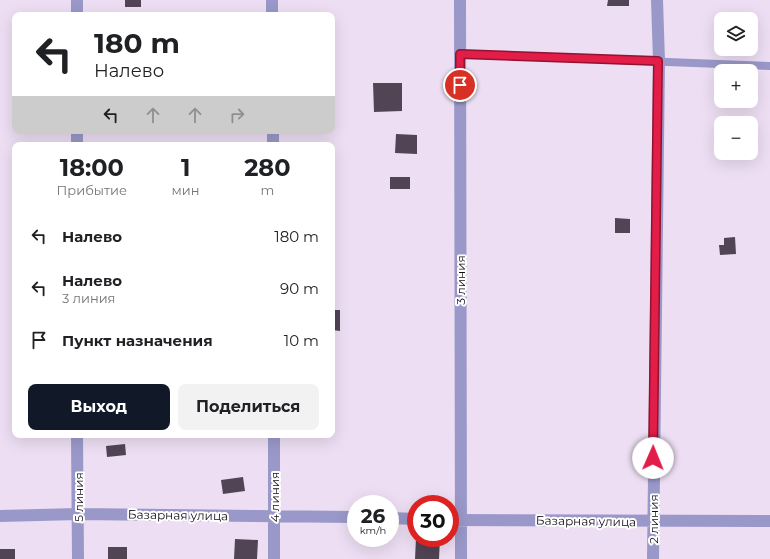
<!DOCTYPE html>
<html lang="ru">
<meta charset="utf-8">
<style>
:root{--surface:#fff;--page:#f2f2f2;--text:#202124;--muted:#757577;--accent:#111827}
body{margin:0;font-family:Montserrat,sans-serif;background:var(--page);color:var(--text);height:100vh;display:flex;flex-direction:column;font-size:15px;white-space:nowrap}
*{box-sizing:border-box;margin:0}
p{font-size:13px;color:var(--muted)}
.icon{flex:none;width:22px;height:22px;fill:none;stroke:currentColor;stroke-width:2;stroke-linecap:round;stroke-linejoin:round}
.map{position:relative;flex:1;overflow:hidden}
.details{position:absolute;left:12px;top:142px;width:323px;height:296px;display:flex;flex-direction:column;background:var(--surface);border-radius:8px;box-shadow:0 4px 16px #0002}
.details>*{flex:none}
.banner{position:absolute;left:12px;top:12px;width:323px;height:122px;border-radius:8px;box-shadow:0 4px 16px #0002;background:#fff;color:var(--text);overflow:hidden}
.controls{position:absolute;left:714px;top:12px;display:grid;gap:8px}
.controls a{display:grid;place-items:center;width:44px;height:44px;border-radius:8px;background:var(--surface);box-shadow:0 4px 16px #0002;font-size:20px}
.speed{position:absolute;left:347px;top:495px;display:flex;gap:8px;font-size:20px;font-weight:700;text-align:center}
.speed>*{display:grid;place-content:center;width:52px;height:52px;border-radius:50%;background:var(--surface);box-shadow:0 4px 16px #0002;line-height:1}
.speed small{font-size:10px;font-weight:400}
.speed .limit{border:6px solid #d22;background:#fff;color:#111}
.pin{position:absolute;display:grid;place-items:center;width:34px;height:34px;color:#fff;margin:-17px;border:2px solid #fff;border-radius:50%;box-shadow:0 1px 4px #0007}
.me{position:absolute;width:44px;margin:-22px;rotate:1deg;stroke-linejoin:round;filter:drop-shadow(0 0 3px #0008)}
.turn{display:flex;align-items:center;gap:14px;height:84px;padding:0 16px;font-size:18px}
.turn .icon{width:52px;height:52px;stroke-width:2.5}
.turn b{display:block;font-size:28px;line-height:34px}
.lanes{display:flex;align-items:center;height:38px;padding:0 16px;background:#0003;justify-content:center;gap:20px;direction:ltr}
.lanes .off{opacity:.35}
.eta{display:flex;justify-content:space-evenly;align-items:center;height:68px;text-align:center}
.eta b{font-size:24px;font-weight:700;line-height:28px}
.button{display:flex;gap:8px;margin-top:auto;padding:8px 16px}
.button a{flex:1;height:46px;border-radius:8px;background:var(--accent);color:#fff;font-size:16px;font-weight:700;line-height:46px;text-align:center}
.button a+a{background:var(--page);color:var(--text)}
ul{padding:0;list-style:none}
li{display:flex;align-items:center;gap:12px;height:52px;padding:0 16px}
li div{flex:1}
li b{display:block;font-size:15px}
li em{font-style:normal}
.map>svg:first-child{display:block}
.building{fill:#514455}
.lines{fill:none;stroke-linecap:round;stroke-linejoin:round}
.service{stroke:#9a98c8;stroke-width:8}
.minor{stroke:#9a98c8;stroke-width:12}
.route-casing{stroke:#92132f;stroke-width:10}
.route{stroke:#e11d48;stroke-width:7}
.labels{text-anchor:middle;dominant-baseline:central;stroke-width:4;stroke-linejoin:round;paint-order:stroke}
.street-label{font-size:12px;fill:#140f16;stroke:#fff}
</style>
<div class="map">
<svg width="770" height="559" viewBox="0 0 770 559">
<rect width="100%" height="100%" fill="#eddef3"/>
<path class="building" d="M125 0H141V7H125Z
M608 0H629V6H607Z
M373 83H402V111L374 112Z
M396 134 417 135V154L395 153Z
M390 177H410V189H390Z
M615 218 630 219V233H615Z
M735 237 736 254 720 255 719 245H724V238Z
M332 310H340V331L332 330Z
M125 444 126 455 107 457 106 446Z
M243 477 245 491 223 494 221 480Z
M416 538H440L439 559H415Z
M235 539 258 540 257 559H234Z
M108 547H127V559H108Z
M0 549H15V559H0Z"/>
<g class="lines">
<path class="service" d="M460 54 770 66"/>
<path class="minor" d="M77 0V15
M272 0V15
M460 0 461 559
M77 131V145
M273 131V145
M77 435 78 559
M274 435V559
M0 516 78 514 356 517
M390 518 416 519
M450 520 770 521
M653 559 659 61 657 0"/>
</g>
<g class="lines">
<defs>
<path id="route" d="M460 85V54L658 61 653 458"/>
</defs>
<use href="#route" class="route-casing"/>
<use href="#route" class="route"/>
</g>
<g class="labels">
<g class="street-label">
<text transform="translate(460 280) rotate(-90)">3 линия</text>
<text transform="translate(78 497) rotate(-90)">5 линия</text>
<text transform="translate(274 497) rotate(-90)">4 линия</text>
<text transform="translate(178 515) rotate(1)">Базарная улица</text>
<text transform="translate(653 519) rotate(-90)">2 линия</text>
<text transform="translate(586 521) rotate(1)">Базарная улица</text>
</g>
</g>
</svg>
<div class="controls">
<a><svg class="icon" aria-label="layers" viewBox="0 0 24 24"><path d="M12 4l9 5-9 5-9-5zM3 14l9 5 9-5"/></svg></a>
<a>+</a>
<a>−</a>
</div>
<div class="speed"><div>26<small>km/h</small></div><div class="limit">30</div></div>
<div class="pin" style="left:460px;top:85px;background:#d93025"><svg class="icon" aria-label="arrive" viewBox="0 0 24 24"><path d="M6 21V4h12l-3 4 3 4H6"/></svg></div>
<svg class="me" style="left:653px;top:458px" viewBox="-20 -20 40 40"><circle r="19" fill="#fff"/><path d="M0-13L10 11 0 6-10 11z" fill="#e11d48"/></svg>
<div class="banner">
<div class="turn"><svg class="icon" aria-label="left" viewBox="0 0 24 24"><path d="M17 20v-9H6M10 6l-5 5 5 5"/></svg><div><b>180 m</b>Налево</div></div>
<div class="lanes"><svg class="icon" aria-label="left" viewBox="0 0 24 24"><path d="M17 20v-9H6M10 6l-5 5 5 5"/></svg><svg class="icon off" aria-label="ahead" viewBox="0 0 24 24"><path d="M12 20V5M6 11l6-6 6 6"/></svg><svg class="icon off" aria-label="ahead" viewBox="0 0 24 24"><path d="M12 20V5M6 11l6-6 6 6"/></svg><svg class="icon off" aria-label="right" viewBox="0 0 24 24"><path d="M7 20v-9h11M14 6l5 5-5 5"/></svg></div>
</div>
<section class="details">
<div class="eta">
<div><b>18:00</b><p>Прибытие</p></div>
<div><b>1</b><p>мин</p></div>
<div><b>280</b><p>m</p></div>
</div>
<ul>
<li><svg class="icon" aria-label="left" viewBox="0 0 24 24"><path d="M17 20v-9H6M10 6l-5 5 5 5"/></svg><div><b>Налево</b></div><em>180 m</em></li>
<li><svg class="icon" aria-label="left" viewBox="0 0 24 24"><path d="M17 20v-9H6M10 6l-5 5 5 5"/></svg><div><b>Налево</b><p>3 линия</p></div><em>90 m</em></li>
<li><svg class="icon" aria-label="arrive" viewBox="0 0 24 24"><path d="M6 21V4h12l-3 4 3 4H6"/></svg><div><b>Пункт назначения</b></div><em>10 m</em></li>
</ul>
<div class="button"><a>Выход</a><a>Поделиться</a></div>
</section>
</div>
